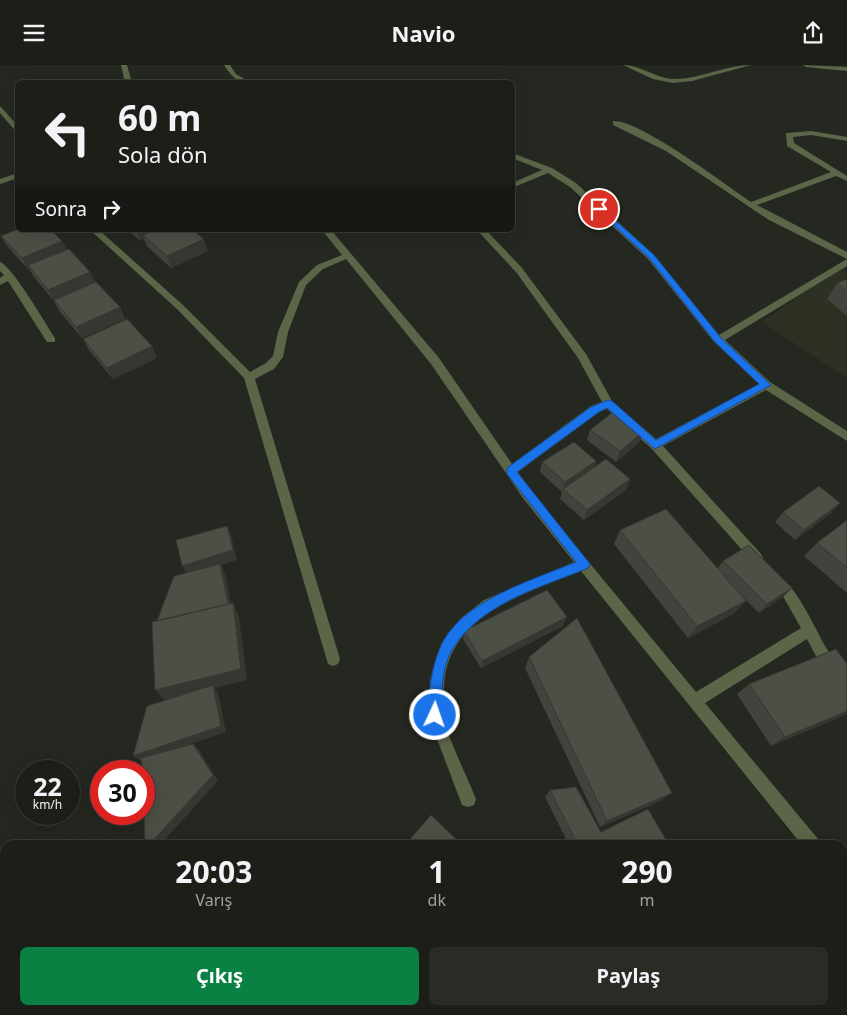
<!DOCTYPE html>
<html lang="tr">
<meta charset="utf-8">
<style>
:root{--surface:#1c1e18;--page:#292b25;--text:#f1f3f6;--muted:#a0a2a2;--line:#3a3c37;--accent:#0b8043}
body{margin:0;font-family:"Noto Sans",sans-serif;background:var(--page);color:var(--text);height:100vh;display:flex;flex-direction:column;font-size:19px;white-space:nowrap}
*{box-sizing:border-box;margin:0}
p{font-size:16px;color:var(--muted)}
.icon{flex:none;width:28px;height:28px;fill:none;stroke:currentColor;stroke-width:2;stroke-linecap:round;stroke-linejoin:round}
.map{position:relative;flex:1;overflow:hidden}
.sheet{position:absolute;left:0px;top:775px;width:848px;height:175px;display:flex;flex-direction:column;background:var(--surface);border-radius:15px 15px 0 0;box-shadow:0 5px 20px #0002,0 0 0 1px var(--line)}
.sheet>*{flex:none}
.hud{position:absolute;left:15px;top:15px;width:500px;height:152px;border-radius:8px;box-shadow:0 5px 20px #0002,0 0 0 1px var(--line);background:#1c1e18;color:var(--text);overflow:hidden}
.speed{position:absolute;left:15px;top:695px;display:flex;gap:10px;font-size:25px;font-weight:700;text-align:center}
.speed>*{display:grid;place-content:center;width:65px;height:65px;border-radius:50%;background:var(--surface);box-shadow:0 5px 20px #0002,0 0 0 1px var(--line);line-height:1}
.speed small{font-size:12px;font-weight:400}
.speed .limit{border:8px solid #d22;background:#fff;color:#111}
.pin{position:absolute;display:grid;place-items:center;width:42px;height:42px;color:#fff;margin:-21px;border:2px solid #fff;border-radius:50%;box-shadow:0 1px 5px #0007}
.me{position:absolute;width:55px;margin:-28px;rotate:3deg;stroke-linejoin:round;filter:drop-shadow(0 0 4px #0008)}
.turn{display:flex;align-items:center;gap:18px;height:105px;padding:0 20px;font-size:22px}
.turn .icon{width:65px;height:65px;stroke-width:2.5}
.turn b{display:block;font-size:35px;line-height:42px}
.then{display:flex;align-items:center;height:48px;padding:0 20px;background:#0003;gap:10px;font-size:19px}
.eta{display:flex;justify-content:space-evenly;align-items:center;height:85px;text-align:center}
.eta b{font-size:30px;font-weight:700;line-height:35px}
.cta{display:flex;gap:10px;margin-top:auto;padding:10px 20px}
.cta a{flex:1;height:58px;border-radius:8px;background:var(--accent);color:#fff;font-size:20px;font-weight:700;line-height:58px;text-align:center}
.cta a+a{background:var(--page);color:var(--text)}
header{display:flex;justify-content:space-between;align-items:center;height:65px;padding:0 20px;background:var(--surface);font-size:22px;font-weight:700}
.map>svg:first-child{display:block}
.built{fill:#2c3123}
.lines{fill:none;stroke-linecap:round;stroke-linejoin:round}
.street{fill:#5b6547;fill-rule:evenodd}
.wall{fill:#41443c}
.shaded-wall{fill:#353731}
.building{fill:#4c4f46;stroke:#353731}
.route{fill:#1a73e8;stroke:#114b97}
</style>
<header><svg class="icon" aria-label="menu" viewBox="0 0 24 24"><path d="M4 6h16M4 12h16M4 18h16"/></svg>Navio<svg class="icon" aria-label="share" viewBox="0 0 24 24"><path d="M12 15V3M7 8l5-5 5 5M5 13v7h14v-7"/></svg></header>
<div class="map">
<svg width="847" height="950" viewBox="0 0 847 950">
<rect width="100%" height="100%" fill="#252820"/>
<path class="built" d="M847 205V313L762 257 833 206Z"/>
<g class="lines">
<path class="street" d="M121 0H127L132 18H125Z
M224 0H230L236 9 251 18C237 18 231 11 224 0Z
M623 0C641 0 656 14 675 14 701 14 725 0 751 0L692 16 673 18 653 14Z
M803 0 847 2V6L806 2Z
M0 41 18 61V69L0 48Z
M613 56C639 54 726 120 751 137L831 107 787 81 786 68 811 66 847 72V76L811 70 793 72 794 78 847 111V116L836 111 757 140 847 187V194L769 155 666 86 613 60Z
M512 88 552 103 576 118 654 190 719 270 847 194V201L725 275 770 317 847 366V376L766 325 663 381 761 489 763 493 761 497 757 498 753 497 651 383 607 344 599 347 518 407 531 427 696 627 801 563 784 533 771 515 772 511C790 505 818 570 827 584 833 593 842 600 846 609 847 614 847 622 847 628L842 626 818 595 807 574 705 638 818 774 820 780H802L581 506C526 529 447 549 444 622 443 631 441 643 443 652 451 680 465 707 476 734L474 740 468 742 462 740 428 650 430 615 441 579 461 553 484 535 574 497 523 433 431 299 346 194 323 204 306 220 288 267 283 292 274 304 255 314 340 594 338 599 333 601 328 599 244 313 177 244 90 165H99L183 240 250 307 266 298 273 291 278 267 299 217 317 200 342 190 322 165H331L439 293 512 399 591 341 602 337 578 293 516 207 477 165H486L522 203 586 289 612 336 656 374 759 319 714 277 648 194 570 122 548 108 512 123V118L542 105 512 93Z
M18 108V113L0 119V114Z
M0 197C12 201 46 259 55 273V277H47L8 216 0 220V213L4 210 0 206Z
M842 809 847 811V831L842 830Z
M224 945H261L263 950H222Z
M619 945H640L642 950H621Z"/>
</g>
<path class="wall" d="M128 165H192L208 186 171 203 147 181 144 174 140 176Z
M1 171 62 176 67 185 95 217 120 242 125 254 82 273 60 247 54 236 34 212 29 204H28L8 182Z
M847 214V251L827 234 837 218Z
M83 274 157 293 113 314 89 285Z
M590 365 643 367 639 378 616 397 587 375Z
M596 396 594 402 630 414 626 425 584 455 560 434 562 427 540 407 542 397Z
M840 438 831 448 795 475 775 457 783 447Z
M847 455V528L804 491 817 478Z
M620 465 718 503 723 496 784 531 759 548 743 532 735 548 688 573 614 479Z
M567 552 563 561 481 603 463 574 464 566Z
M529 592 663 735 600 762 525 603Z
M749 619 847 649 771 681 737 629Z
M550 725 601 767 669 780H569L545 732Z
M539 945H628L633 950H544Z"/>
<path class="shaded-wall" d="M136 165H165L143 170 144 174 140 176Z
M204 174 208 186 171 203 167 191Z
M62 176 68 187 28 200 29 204H28L22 193Z
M90 207 96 218 54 236 48 225Z
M120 242 125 254 82 273 76 262Z
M152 281 157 293 113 314 107 303Z
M643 367 639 378 616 397 620 386Z
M596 396 593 407 563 424 565 417Z
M630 414 626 425 584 455 587 445Z
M840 438 831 448 795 475 804 465Z
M227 461 231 470 237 495 221 500 225 508 233 551 187 510 182 501Z
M792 523 784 531 759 548 767 539Z
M746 536 735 548 688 573 697 561Z
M233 538 239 551 247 615 215 623 218 627 226 667 141 696 133 691 165 636 155 625Z
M567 552 563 561 481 603 482 596Z
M847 646V649L771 681 785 672Z
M193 679 199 685 218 716 160 780H149Z
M672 728 663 735 600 762 607 756Z"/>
<path class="building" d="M18 164 51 165 62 176 22 193 1 171Z
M154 165H192L204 174 167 191 143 170Z
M69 184 90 207 48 225 28 200Z
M847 214V226L837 218Z
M96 217 120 242 76 262 54 235Z
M127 254 152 281 107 303 83 274Z
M613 347 643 367 620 386 590 365Z
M574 377 596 396 565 417 542 397Z
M606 394 630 414 587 445 563 424Z
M819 421 840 438 804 465 783 447Z
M666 444 746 536 697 561 620 465Z
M847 455V503L817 478Z
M227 461 233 485 182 501 176 475Z
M749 480 792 523 767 539 723 496Z
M220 499 228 539 157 556 174 511Z
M547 525 567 552 482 596 464 566Z
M233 538 241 604 155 625 152 557Z
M577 553 672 728 607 756 529 592Z
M836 584 847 599V646L785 672 749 619Z
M213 620 221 661 133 691 147 641Z
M193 679 213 710 149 780H145L144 749V706H142L141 693Z
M576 722 601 767 648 744 669 780H578L550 725Z
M431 750 462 780H405Z
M295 945H418L415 950H300Z
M543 945H628L633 950H548Z"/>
<path class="route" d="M599 141 654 190 721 273 771 320 655 384 607 343 599 347 517 407 590 499 588 503C540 523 480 538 452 585 441 604 442 629 441 650L439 654 435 656 430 654 428 650C429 626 431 604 440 583 459 536 533 515 576 497L507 409V403L591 342 608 335 612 336 656 375 759 319 715 277 649 193 597 145 595 144Z"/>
</svg>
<div class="speed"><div>22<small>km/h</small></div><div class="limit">30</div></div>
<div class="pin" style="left:599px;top:144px;background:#d93025"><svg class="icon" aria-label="arrive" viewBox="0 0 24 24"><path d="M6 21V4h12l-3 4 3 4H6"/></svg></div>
<svg class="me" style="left:435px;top:650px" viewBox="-20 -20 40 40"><circle r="17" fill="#1a73e8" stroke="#fff" stroke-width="3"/><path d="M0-11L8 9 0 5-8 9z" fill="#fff"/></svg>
<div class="hud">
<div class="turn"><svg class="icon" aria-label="left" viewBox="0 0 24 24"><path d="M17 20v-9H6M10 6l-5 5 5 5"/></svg><div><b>60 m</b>Sola dön</div></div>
<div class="then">Sonra<svg class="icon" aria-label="right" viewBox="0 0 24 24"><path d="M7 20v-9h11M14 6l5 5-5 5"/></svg></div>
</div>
<section class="sheet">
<div class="eta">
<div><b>20:03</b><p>Varış</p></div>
<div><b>1</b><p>dk</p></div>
<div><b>290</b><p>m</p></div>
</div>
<div class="cta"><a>Çıkış</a><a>Paylaş</a></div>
</section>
</div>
